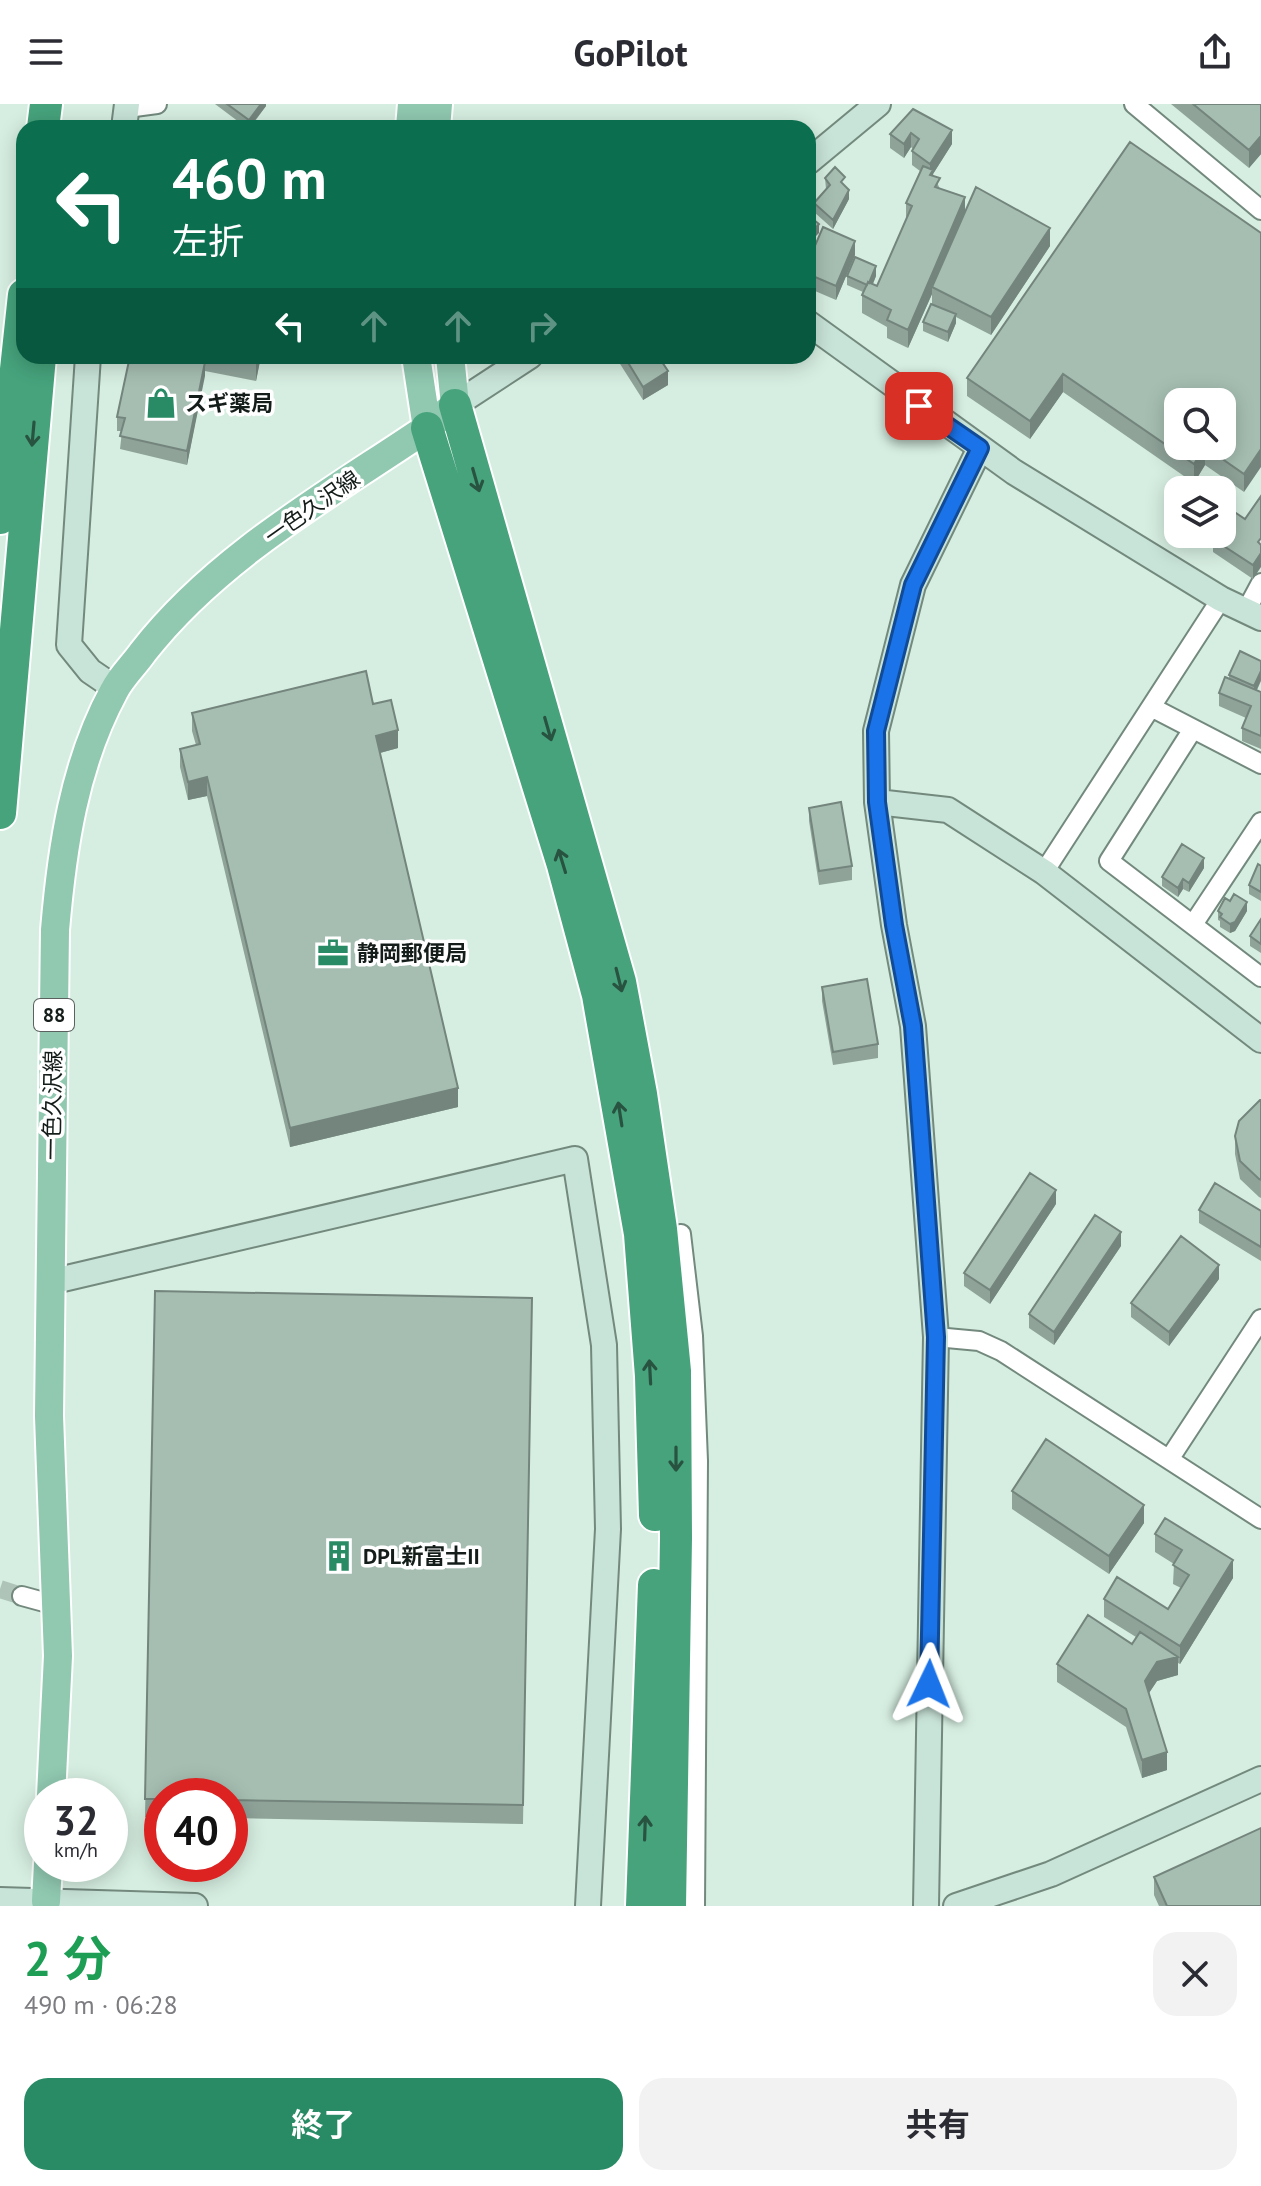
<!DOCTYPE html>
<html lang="ja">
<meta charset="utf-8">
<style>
:root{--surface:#fff;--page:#f2f2f3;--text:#2b2b33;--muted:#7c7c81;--accent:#288b65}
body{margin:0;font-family:"PT Sans","Noto Sans JP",sans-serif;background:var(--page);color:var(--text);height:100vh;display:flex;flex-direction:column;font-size:30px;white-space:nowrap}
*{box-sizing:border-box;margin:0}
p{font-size:26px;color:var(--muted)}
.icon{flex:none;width:44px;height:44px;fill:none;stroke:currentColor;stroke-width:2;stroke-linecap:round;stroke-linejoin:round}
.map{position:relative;height:1802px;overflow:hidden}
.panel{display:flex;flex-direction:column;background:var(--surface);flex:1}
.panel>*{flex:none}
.top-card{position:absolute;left:16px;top:16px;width:800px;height:244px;border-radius:24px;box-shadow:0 4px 20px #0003;background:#0b6e4f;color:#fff;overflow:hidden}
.tools{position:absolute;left:1164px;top:284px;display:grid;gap:16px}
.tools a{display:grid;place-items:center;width:72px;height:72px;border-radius:16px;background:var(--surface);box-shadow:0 4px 20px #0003;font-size:40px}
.speed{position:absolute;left:24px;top:1674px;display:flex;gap:16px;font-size:40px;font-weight:700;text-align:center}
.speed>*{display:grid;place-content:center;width:104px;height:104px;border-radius:50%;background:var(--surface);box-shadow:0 4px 20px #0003;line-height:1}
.speed small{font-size:20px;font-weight:400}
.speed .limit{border:12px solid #d22;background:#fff;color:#111}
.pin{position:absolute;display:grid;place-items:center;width:68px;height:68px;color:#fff;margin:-34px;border-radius:16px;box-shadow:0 4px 12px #0006}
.me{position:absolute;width:88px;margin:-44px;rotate:2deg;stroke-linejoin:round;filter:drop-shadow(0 0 6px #0008)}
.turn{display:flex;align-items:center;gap:28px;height:168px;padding:0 24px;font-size:36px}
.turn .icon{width:104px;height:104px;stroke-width:2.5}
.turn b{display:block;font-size:56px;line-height:68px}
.lanes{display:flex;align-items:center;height:76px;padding:0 24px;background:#0003;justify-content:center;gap:40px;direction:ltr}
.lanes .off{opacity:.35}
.round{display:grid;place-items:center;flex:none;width:84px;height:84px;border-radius:24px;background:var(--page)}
.overview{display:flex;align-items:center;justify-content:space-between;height:136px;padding:0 24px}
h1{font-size:48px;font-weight:700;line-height:60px;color:#1e9e55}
.cta{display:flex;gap:16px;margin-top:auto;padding:16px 24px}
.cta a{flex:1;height:92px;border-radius:24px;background:var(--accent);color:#fff;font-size:32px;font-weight:700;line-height:92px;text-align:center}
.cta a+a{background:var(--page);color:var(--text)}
header{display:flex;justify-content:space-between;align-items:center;height:104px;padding:0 24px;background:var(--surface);font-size:36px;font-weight:700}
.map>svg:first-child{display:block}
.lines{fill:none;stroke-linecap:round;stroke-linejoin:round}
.street-tunnel{stroke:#afc4b9;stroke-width:18;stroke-dasharray:18 9;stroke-linecap:butt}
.street-casing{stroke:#73897e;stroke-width:22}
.secondary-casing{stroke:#73897e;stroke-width:28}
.primary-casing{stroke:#fff;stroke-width:32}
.highway-casing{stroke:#fff;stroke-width:36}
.street{stroke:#fff;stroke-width:18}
.secondary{stroke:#c8e3d8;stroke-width:24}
.primary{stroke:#90c8b0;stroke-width:28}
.highway{stroke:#46a37c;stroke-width:32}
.wall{fill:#8fa399}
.shaded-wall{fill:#74857d}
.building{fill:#a6beb2;stroke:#74857d;stroke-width:2;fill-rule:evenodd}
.oneway{stroke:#285341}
.route-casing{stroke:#114b97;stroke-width:20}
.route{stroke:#1a73e8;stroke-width:14}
.labels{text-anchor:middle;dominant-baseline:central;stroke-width:7;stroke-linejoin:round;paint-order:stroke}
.shield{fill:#fff;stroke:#5a615e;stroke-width:2}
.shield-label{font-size:20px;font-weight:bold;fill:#141d19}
.poi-label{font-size:22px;font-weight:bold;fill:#141d19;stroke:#fff;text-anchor:start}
.street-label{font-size:22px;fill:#141d19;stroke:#fff}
</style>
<header><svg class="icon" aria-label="menu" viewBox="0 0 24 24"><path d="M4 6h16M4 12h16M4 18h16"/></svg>GoPilot<svg class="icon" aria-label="share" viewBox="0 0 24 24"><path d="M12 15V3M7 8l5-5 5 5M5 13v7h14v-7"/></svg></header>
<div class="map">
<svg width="1261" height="1802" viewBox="0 0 1261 1802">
<rect width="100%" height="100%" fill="#d6eee1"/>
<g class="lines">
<path class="street-tunnel" d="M0 1485 22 1492"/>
<defs>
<path id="street" d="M1134 0 1261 106
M127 4 157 0
M1246 507 1261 479
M1151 603 1261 660
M1193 625 1109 757 1261 873
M1044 768 1221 495
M1194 819 1261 718
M681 1130 693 1232 698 1357 695 1802
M936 1233 979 1237 1001 1247 1261 1415
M1170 1354 1261 1215
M22 1492 55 1501"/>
<path id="secondary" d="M124 24 127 0
M808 58 878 0
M808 219 1014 368 1221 495 1261 514
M88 252 69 541 90 567 115 584
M455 301 530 252
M877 698 948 706 1044 768 1261 936
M50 1178 575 1055 604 1241 608 1425 588 1802
M0 1796 195 1802
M926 1802 936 1233 913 922 894 821 877 698 876 627 913 481 980 344
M956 1802 1051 1770 1261 1675"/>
<path id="primary" d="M410 24 412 0
M436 24 438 0
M416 252 427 324
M51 1692 58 1552 49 1312 55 826C62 744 74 661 114 587 121 573 134 561 143 548 217 453 328 391 427 324L455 301 450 252
M46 1797 48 1760"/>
<path id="highway" d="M43 24 46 0
M455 301 620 878 641 990 661 1125 675 1267 676 1434 670 1802
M427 324 563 761 598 891 640 1130 651 1272 655 1411
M0 414 24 191
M0 709 40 252
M642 1802 654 1481"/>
</defs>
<use href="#street" class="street-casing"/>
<use href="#secondary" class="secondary-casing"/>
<use href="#primary" class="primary-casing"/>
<use href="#highway" class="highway-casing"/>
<use href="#street" class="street"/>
<use href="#secondary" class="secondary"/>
<use href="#primary" class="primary"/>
<use href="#highway" class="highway"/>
</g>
<path class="wall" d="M215 0H266V2L250 24H247Z
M1171 0H1261V50L1249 64Z
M913 5 952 40 933 70 940 85 965 106 1050 142 991 231 956 213V219L948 238 923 227V218L932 200V190L908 244 887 234V223L862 209V191L863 188 847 181V172H876L873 180 877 182 906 117V99L920 67 912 61V47L913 45 911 43 904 54 890 44V30Z
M825 74 845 82 849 95 833 125 814 108V99L826 85Z
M1261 129 1244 388 1205 361 1194 379 1063 288 1030 335 967 292V274Z
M855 151 836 196 808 184V158Z
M130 252H261L256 277 205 267 187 361 120 345 122 327H117V313Z
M615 252H658L668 281 643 296Z
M1261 392 1253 475 1213 448V435L1245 415Z
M1261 557V577L1257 586 1261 588V645L1242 637V624L1246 614 1219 602V589L1229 575V571Z
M373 600 398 644 380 649 458 1003 290 1043 207 692 188 696 180 663V645L196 641 192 627V609Z
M809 704 852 762V776L819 781 809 717Z
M1261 762V797L1249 790V781Z
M1204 764 1189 788 1183 785 1178 793 1162 782V773Z
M1218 807H1247L1235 827 1230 829 1220 823V817L1218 816Z
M1261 815V849L1250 842V832Z
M822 883 878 940V954L833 961 822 897Z
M1261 996V1094L1259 1093 1240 1075 1235 1050V1032Z
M1056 1100 990 1200 964 1182V1169Z
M1199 1106 1261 1107V1157L1199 1119Z
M1121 1142 1054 1241 1029 1224V1210Z
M1219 1175 1169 1242 1131 1213V1199Z
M155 1187 532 1194 523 1720 230 1714V1692H162V1713H145Z
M1012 1387 1144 1419 1109 1470 1012 1405Z
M1155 1430 1233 1474 1180 1560 1178 1559V1571L1157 1577 1149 1589 1167 1666 1142 1674 1126 1623 1057 1578V1560L1132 1540 1136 1533 1104 1513V1495L1168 1505 1181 1484 1173 1480 1174 1460 1155 1448Z
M1154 1773 1261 1802H1159L1154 1791Z"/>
<path class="shaded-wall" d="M261 0H266V2L249 24V16Z
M952 26V40L933 70V84L930 89V60Z
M911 29V43L904 54V40Z
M1261 32V50L1249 64V46Z
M849 86V95L833 125V116Z
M965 93V111L932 183V190L908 244V226Z
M819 120V129L815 133V140L809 148V139L812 128Z
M1050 124V142L991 231V213Z
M855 137V151L836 196V182Z
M876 162V172L868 191V181Z
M956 210V219L948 238V228Z
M257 252H261L256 277V259Z
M205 258V272L187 361V347Z
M668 267V281L643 296V283Z
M1063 270V288L1030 335V317Z
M1205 343V361L1194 379V360Z
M1261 345V363L1244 388V370Z
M1261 449V463L1253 475V461Z
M1261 567V576L1254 592V582Z
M398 626V644L376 650V632Z
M207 673V692L188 696V678Z
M1204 754V764L1189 788V779Z
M1183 775V785L1178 793V784Z
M1247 798V807L1235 827 1230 829V820Z
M458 984V1003L290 1043V1024Z
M1056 1086V1100L990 1200V1186Z
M1121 1128V1142L1054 1241V1228Z
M1219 1161V1175L1169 1242V1228Z
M1144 1401V1419L1109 1470V1452Z
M1233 1456V1474L1180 1560V1542Z
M1178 1553V1571L1157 1577 1145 1595V1577L1157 1558Z
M1167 1648V1666L1142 1674V1656Z"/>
<path class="building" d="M227 0H261L249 16Z
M1193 0H1261V32L1249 46Z
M913 5 952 26 930 60 912 47 919 35 911 29 904 40 890 30Z
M1130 38 1261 129V345L1244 370 1205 343 1194 360 1063 270 1030 317 967 274ZM1178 298H1222V342H1178Z
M923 62 933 66 930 71 940 74 935 83 965 93 908 226 887 216 891 206 862 191 868 178 877 182 912 102 906 99Z
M835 63 845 73 841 78 849 86 833 116 814 99 830 81 825 74Z
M976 83 1050 124 991 213 932 183Z
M808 111 819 120 812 128 815 131 809 139 808 138Z
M823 123 855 137 836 182 808 170V158Z
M855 153 876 162 869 179 868 178 867 181 847 172Z
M931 200 956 210 948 228 923 218Z
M130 252H175L205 258 187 347 120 332 125 314 117 313Z
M222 252H257L256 259Z
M624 252H658L668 267 643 283Z
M1261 392V434L1258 438 1261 441V449L1253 461 1213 435 1217 430H1222V422L1233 407 1245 415Z
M1240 547 1261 557V567L1254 582 1229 571Z
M366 567 373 600 391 596 398 626 376 632 458 984 290 1024 207 673 188 678 180 645 200 640 192 609Z
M1225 573 1261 588V632L1242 624 1251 602 1219 589Z
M841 698 852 762 819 767 809 704Z
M1182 740 1204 754 1189 779 1183 775 1178 784 1162 773Z
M1258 760 1261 762V788L1249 781Z
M1234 790 1247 798 1235 818 1230 820 1220 813 1222 810 1218 807 1225 794 1230 797Z
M1261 815V840L1250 832Z
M867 875 878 940 833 948 822 883Z
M1260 996H1261V1076L1259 1075 1240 1057 1235 1032 1239 1017Z
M1030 1069 1056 1086 990 1186 964 1169Z
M1215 1079 1261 1107V1143L1199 1106Z
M1095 1111 1121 1128 1054 1228 1029 1210Z
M1181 1132 1219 1161 1169 1228 1131 1199Z
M155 1187 532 1194 523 1701 230 1696V1692H162V1695H145Z
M1046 1335 1144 1401 1109 1452 1012 1387Z
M1165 1414 1233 1456 1180 1542 1104 1495 1117 1473 1168 1505 1189 1471 1173 1461 1182 1446 1155 1430Z
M1088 1511 1132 1540 1140 1528 1178 1553 1157 1558 1145 1577 1167 1648 1142 1656 1126 1605 1057 1560Z
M1261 1724V1802H1167L1154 1773Z"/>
<defs><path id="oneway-shaft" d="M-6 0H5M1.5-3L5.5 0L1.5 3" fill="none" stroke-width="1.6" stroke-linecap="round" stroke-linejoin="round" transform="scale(2)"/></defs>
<g class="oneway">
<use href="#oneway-shaft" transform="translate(33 330) rotate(95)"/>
<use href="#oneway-shaft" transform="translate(476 376) rotate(74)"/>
<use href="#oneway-shaft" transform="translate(548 625) rotate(74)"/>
<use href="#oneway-shaft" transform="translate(562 757) rotate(-107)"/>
<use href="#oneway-shaft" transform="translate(619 876) rotate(76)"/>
<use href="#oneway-shaft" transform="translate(620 1010) rotate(-99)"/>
<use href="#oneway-shaft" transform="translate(650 1268) rotate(-93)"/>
<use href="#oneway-shaft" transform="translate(676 1355) rotate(90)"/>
<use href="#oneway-shaft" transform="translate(645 1724) rotate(-88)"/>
</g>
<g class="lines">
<defs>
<path id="route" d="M919 302 980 344 913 481 876 627 877 698 894 821 913 922 936 1233 929 1580"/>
</defs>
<use href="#route" class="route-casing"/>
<use href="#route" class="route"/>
</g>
<defs>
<symbol id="shop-bare" viewBox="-9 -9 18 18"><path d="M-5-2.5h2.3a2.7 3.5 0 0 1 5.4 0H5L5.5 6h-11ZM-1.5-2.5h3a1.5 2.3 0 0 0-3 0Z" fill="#288b65" stroke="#fff" stroke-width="2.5" paint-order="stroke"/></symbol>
<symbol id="office-bare" viewBox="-9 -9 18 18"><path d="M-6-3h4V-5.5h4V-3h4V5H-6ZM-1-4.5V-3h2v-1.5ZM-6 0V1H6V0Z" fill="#288b65" stroke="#fff" stroke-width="2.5" paint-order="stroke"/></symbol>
<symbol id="building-bare" viewBox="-9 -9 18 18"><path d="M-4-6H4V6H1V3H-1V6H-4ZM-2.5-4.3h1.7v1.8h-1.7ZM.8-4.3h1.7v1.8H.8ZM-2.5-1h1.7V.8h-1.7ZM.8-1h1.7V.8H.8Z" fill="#288b65" stroke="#fff" stroke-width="2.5" paint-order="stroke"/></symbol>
</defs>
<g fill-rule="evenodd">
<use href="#shop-bare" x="139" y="277" width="44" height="44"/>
<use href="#office-bare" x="311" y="827" width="44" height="44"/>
<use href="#building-bare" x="317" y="1430" width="44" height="44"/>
</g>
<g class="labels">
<rect class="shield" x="34" y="895" width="40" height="32" rx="6"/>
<g class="shield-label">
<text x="54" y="911">88</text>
</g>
<g class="poi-label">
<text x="185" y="299">スギ薬局</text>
<text x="357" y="849">静岡郵便局</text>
<text x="363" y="1452">DPL新富士II</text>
</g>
<g class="street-label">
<text transform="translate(312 403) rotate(-35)">一色久沢線</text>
<text transform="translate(52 1001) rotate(-89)">一色久沢線</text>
</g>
</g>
</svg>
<div class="tools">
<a><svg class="icon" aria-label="search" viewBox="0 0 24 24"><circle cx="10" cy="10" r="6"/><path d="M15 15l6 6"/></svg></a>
<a><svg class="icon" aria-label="layers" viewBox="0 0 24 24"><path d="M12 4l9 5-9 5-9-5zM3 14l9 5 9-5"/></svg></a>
</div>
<div class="speed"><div>32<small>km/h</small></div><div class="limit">40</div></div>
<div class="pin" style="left:919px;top:302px;background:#d93025"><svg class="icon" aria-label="arrive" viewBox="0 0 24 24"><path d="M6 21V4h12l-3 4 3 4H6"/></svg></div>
<svg class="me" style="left:929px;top:1580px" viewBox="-20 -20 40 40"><path d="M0-17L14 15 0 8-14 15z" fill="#1a73e8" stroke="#fff" stroke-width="4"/></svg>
<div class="top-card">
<div class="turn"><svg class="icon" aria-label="left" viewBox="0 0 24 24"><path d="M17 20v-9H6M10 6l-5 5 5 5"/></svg><div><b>460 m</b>左折</div></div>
<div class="lanes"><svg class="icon" aria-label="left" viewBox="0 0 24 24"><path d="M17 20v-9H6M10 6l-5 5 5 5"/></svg><svg class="icon off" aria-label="ahead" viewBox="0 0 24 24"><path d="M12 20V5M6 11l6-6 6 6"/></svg><svg class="icon off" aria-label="ahead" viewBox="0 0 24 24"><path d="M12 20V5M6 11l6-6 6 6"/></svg><svg class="icon off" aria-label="right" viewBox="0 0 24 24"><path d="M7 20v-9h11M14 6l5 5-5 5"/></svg></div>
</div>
</div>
<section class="panel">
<div class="overview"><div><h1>2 分</h1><p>490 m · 06:28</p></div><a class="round"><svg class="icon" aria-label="close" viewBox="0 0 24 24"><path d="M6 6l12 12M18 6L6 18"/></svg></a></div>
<div class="cta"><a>終了</a><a>共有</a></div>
</section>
